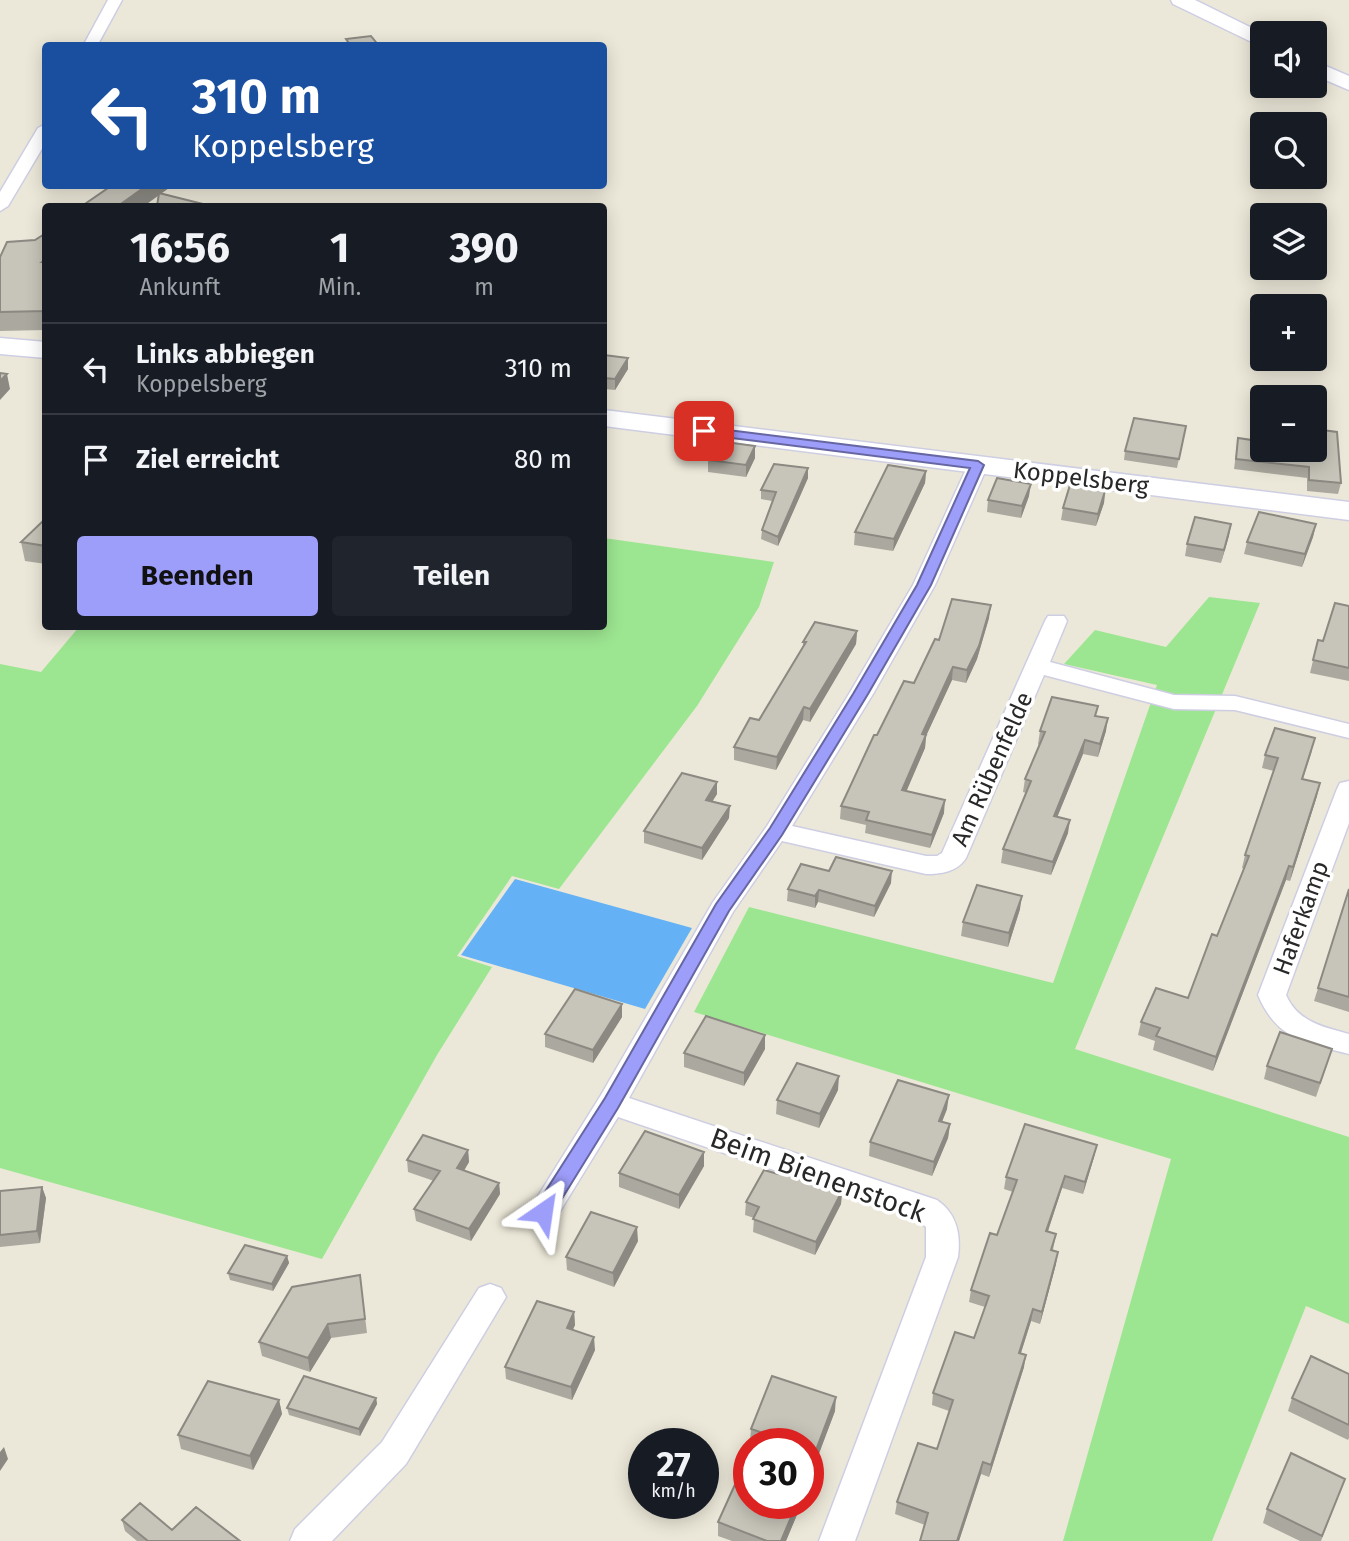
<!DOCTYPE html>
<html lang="de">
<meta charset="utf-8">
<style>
:root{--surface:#171b24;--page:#20242c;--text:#f1f3f6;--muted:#9ea1a6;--line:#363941;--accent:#9d9dfa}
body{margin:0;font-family:"Fira Sans",sans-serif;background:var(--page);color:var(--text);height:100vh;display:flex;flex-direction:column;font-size:26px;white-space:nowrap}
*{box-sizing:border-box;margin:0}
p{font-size:23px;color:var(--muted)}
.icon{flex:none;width:38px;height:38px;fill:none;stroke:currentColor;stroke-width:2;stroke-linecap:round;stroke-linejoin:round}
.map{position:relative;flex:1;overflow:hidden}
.sheet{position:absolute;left:42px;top:203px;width:565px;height:427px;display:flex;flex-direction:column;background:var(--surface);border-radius:7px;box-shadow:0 4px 18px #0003}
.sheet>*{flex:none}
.guide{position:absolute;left:42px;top:42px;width:565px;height:147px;border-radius:7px;box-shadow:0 4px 18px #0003;background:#1a4fa0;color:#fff;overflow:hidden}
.buttons{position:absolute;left:1250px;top:21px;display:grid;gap:14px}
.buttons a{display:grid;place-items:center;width:77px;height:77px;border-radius:7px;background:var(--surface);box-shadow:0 4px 18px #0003;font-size:35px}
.speed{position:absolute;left:628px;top:1428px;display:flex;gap:14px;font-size:35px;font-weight:700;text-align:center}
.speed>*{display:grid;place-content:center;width:91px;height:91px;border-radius:50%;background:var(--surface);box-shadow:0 4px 18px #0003;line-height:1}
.speed small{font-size:18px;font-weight:400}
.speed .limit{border:10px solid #d22;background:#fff;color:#111}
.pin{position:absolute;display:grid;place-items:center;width:60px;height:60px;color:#fff;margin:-30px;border-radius:14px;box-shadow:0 4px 10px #0006}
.me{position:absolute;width:77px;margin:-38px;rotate:32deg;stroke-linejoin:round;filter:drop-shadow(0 0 5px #0008)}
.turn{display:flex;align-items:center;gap:24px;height:147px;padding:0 35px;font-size:32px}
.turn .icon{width:91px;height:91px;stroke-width:2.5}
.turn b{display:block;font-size:49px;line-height:60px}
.eta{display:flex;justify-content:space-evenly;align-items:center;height:119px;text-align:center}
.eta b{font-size:42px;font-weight:700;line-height:49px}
.action{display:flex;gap:14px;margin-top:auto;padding:14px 35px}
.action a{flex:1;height:80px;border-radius:7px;background:var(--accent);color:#111;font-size:28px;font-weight:700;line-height:80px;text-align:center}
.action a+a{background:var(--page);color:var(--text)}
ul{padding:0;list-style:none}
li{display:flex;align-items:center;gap:21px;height:91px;padding:0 35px;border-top:2px solid var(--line)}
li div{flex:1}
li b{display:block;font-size:26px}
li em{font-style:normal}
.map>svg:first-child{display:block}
.green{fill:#9de691}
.water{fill:#64b2f5}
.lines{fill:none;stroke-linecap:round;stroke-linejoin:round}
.street-casing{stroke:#cecee3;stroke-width:3}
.secondary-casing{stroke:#cecee3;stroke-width:3}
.street{fill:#fff;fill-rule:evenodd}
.secondary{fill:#fff;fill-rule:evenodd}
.wall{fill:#aba99f}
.shaded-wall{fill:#8b8982}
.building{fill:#c7c4b9;stroke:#8b8982;stroke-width:2}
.route{fill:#9d9dfa;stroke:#6666a2;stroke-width:2}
.labels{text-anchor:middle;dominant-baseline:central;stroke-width:7;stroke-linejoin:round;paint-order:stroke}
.street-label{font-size:24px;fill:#282828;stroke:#fff}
.near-street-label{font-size:28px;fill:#282828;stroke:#fff}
</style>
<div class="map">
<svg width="1349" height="1541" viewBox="0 0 1349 1541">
<rect width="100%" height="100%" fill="#ece8d9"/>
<path class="green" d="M604 538 774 562 759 607 697 706 559 889 512 876 457 956 492 967 437 1055 322 1259 0 1168V664L41 672 79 627 604 626Z
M1209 597 1260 603 1075 1049 1349 1137V1324L1306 1306 1212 1541H1063L1171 1159 694 1012 749 907 1053 983 1157 685 1064 664 1095 630 1166 647Z"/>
<path class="water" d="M515 879 692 928 645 1009 461 955Z"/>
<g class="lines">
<defs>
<path id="street" d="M108 0H122L97 46H83Z
M46 124V142L8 206 0 211V192L38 128Z
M978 459 985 461 988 465 935 585 873 694 792 826 926 856H937L942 853 1045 621 1048 616H1064L1067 621 1050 662 1174 695 1235 696 1349 724V738L1235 710 1174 709 1044 675 966 858C957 872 941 874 926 874L782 841 733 912 629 1098 937 1200C957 1214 961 1234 958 1257L855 1541H819L926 1257V1227L915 1218 618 1117 554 1221 543 1224 532 1221 528 1212 601 1095 713 902 767 826 849 694 913 585 968 465 971 461Z
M1349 781V823L1286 995C1298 1022 1323 1027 1349 1034V1054C1306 1043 1277 1040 1258 995L1337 789 1340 783Z
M490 1284 501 1288 506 1297 406 1464 332 1541H290L295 1529 382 1442 479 1288Z"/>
<path id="secondary" d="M1171 0H1195L1262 33V47L1173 4Z
M1314 61 1349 76V90L1314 75Z
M0 338 46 342V358L0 354Z
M604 410 1349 502V520L604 426Z"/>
</defs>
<use href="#street" class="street-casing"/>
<use href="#secondary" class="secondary-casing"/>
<use href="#street" class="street"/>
<use href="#secondary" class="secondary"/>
</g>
<path class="wall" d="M46 233V330L0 331V257L35 240Z
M604 355 628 358V369L615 390 604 389Z
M1186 426 1177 468 1124 460 1125 451Z
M1253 433 1314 450 1341 483 1338 494 1307 491V478L1234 469 1238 438 1251 440Z
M755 446V458L746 477 708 472V460Z
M808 468V478L778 546 761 539 762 530 772 501 761 499V490Z
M926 471 925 483 893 551 854 545 855 532Z
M1105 491 1104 503 1096 526 1061 520 1063 508Z
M1029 496 1021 518 987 512 988 500Z
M46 518V564L25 561 21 542Z
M1231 524 1221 563 1185 556 1187 544Z
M1316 524 1313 537 1302 567 1244 554 1247 542Z
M1349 606V681L1310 673 1318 640 1323 641Z
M989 618 977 659 966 683 952 680 926 736 925 748 906 791 944 813 930 848 865 833 866 825 840 819 841 806 877 735 914 683Z
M857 631 856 644 810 722 803 720 776 770 734 760V747L759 720 803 647V642Z
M1097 716 1106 731 1098 757 1083 754 1057 817 1068 833 1051 875 1001 863 1003 849 1026 793 1023 792 1025 779 1039 745 1038 744 1040 731Z
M1312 751 1303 779 1317 796 1290 881 1286 880 1213 1071 1153 1050 1155 1041 1138 1035 1141 1022 1188 998 1217 936 1244 869 1242 868 1245 855 1274 771 1262 768 1265 755Z
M717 782V794L712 801 729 818 702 860 644 843V831Z
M829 871 891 883 874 917 818 902 815 908 787 901 788 889Z
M1349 889V1012L1314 1001Z
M1020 909 1008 947 961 936 963 922Z
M622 1004V1017L593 1063 545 1047V1034Z
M765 1035V1049L744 1086 684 1067V1053Z
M1328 1062 1316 1097 1264 1079 1267 1066Z
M838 1090 819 1128 776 1114 777 1100Z
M947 1109 942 1122 950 1124 948 1138 932 1176 869 1156 870 1142Z
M1097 1145 1094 1157 1083 1194 1062 1188 1048 1231 1056 1234 1053 1250 1056 1264 1040 1324 1031 1321 1021 1353 1024 1367 989 1477 981 1474 959 1541H920L925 1525 895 1514 897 1502 937 1449 949 1411 932 1405 933 1393 974 1338 985 1307 969 1302 971 1290 997 1235 1013 1192 1004 1189 1006 1177Z
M468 1150 469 1162 464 1171 499 1183 500 1194 471 1241 416 1221 414 1209 434 1181 408 1172 407 1160Z
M704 1152V1166L679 1209 619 1187V1173Z
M778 1174 842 1191 841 1204 815 1255 753 1232 754 1218 745 1215 746 1202Z
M42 1187 46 1198 40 1243 0 1247V1191Z
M638 1241 614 1287 567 1270 566 1257Z
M287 1256 289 1263 273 1291 230 1280 228 1273Z
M360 1275 367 1333 331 1338 310 1372 262 1356 259 1342Z
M574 1312 575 1325 573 1330 595 1350 572 1400 506 1379 505 1367Z
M1349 1374V1438L1348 1440 1288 1411 1292 1398Z
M376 1398 377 1404 360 1436 289 1415 287 1408Z
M279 1400 282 1414 253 1470 181 1449 178 1435Z
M835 1411 815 1464 808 1462V1444H754L750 1442 751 1429Z
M1345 1479 1321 1541H1300L1263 1523 1267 1509Z
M801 1505 786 1541H732L718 1536V1522Z
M122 1520 172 1530 240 1541H137L125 1531Z"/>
<path class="shaded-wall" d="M146 186H169V188L144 206H118Z
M628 358V369L615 390V379Z
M7 374 10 389 0 400V381Z
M755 446V458L746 477V465Z
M808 468V478L778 546V537Z
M926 471 925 483 893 551 894 539Z
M1031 484 1029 496 1021 518 1022 506Z
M1105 491 1104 503 1096 526 1098 514Z
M1231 524 1229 536 1221 563 1224 550Z
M1316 524 1313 537 1302 567 1305 554Z
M991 605 989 618 977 659 966 683 967 670Z
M857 631 856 644 810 722V709Z
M953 667 952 680 926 736 925 748 901 804 902 790 922 734Z
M804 707 803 720 776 770 777 757Z
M1108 718 1106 731 1098 757 1100 744Z
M1085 740 1083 754 1052 830 1054 816Z
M717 782V794L706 812V800Z
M1320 783 1317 796 1290 881 1293 867Z
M945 800 944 813 930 848 932 835Z
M730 806 729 818 702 860V848Z
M1070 820 1068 833 1051 875 1053 862Z
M1289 866 1286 880 1213 1071 1216 1057Z
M892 871 891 883 874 917 875 906Z
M819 890 818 902 815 908V896Z
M1022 896 1020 909 1008 947 1009 933Z
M622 1004V1017L593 1063V1050Z
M765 1035V1049L744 1086V1073Z
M839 1076 838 1090 819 1128 820 1114Z
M949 1095 947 1109 937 1134 939 1121Z
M950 1124 948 1138 932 1176 934 1162Z
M1097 1145 1094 1157 1083 1194 1085 1182Z
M468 1150 469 1162 458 1180 457 1168Z
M704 1152V1166L679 1209V1195Z
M1065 1176 1062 1188 1044 1243 1046 1231Z
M499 1183 500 1194 471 1241 469 1229Z
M42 1187 46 1198 40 1243 37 1231Z
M842 1191 841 1204 815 1255 816 1242Z
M637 1227 638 1241 614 1287 613 1273Z
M1058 1252 1056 1264 1040 1324 1042 1312Z
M287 1256 289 1263 273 1291 272 1284Z
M1033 1309 1031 1321 1017 1365 1019 1353Z
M574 1312 575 1325 567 1341V1328Z
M328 1324 331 1338 310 1372 308 1358Z
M594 1337 595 1350 572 1400 571 1387Z
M1026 1355 1024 1367 989 1477 991 1465Z
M836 1397 835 1411 815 1464 816 1450Z
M376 1398 377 1404 360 1436 359 1429Z
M279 1400 282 1414 253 1470 250 1456Z
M4 1447 8 1459 0 1471V1452Z
M983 1462 981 1474 959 1541H957Z
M797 1503H801V1505L786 1541H781Z"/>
<path class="building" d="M371 36 379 46H351L346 39Z
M111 186H146L118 206H82Z
M159 193 211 206H157Z
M46 233V259L42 262H46V311L0 312V257L7 242 35 240Z
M604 355 628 358 615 379 604 378Z
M0 373 7 374 0 381Z
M1134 418 1186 426 1179 459 1125 451Z
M1314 429 1337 432 1341 483 1309 480V467L1236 459 1238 438 1252 440 1253 433 1262 434V450H1314Z
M718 441 755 446 746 465 708 460Z
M774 464 808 468 778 537 762 530 776 492 761 490Z
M888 465 926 471 894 539 855 532Z
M997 478 1031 484 1022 506 988 500Z
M1070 485 1105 491 1098 514 1063 508Z
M1259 512 1316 524 1305 554 1247 542Z
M1195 517 1231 524 1224 550 1187 544Z
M46 518V546L21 542Z
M952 599 991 605 979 646 967 670 953 667 922 734 926 735 902 790 945 800 932 835 866 820 869 812 841 806 874 735H877L904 681 914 683 935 639 939 640Z
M1335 603 1349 606V668L1313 660 1318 640 1323 641Z
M815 622 857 631 810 709 804 707 777 757 734 747 750 718 759 720 806 642H803Z
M1052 697 1098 706 1095 716 1108 718 1100 744 1085 740 1054 816 1070 820 1053 862 1003 849 1031 781 1025 779 1045 732 1040 731Z
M1275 728 1315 738 1302 779 1320 783 1293 867 1289 866 1216 1057 1156 1036 1160 1028 1141 1022 1156 988 1188 998 1212 934 1217 936 1249 856 1245 855 1278 758 1265 755Z
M682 773 717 782 706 800 730 806 702 848 644 831Z
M836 857 892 871 875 906 819 890 815 896 788 889 801 864 829 871Z
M977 885 1022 896 1009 933 963 922Z
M1349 889V997L1318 988Z
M575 989 622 1004 593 1050 545 1034Z
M706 1016 765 1035 744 1073 684 1053Z
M1280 1032 1332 1049 1320 1083 1267 1066Z
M797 1063 839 1076 820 1114 777 1100Z
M898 1080 949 1095 939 1121 950 1124 934 1162 870 1142Z
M1025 1124 1097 1145 1085 1182 1065 1176 1046 1231 1056 1234 1051 1250 1058 1252 1042 1312 1033 1309 1019 1353 1026 1355 991 1465 983 1462 957 1541H920L928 1513 897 1502 918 1443 937 1449 953 1400 933 1393 955 1332 974 1338 989 1296 971 1290 990 1233 997 1235 1017 1180 1006 1177Z
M645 1131 704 1152 679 1195 619 1173Z
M423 1135 468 1150 457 1168 499 1183 469 1229 414 1209 440 1171 407 1160Z
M780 1169 842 1191 816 1242 753 1219 759 1207 746 1202 764 1170 778 1174Z
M42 1187 37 1231 0 1235V1191Z
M591 1212 637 1227 613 1273 566 1257Z
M245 1245 287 1256 272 1284 228 1273Z
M360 1275 365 1319 328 1324 308 1358 259 1342 292 1287Z
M537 1301 574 1312 567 1328 594 1337 571 1387 505 1367Z
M1311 1356 1349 1374V1425L1292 1398Z
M304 1376 376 1398 359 1429 287 1408Z
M772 1376 836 1397 816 1450 808 1448V1444H796L751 1429Z
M208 1381 279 1400 250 1456 178 1435Z
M1291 1453 1345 1479 1322 1536 1267 1509Z
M742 1469 749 1471V1503H797L781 1541H767L718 1522Z
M140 1503 172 1530 196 1507 240 1541H148L122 1520Z"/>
<path class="route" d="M704 427 978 461 984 465 931 585 868 694 782 835 729 911 618 1108 550 1218 543 1220 536 1218 533 1212 536 1206 605 1098 716 904 770 828 853 694 917 585 970 468 700 434V428Z"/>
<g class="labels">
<g class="street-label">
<text transform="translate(1081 478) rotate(7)">Koppelsberg</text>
<text transform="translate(992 769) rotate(-66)">Am Rübenfelde</text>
<text transform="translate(1301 918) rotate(-70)">Haferkamp</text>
</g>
<g class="near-street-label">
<text transform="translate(818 1175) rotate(20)">Beim Bienenstock</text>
</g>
</g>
</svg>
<div class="buttons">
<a><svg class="icon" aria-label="sound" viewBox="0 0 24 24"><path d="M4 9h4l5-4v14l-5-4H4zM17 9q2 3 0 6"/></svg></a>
<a><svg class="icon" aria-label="search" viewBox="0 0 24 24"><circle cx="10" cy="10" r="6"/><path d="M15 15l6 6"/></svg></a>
<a><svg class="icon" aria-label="layers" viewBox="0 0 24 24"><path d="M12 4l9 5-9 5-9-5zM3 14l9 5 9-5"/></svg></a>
<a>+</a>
<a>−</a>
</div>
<div class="speed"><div>27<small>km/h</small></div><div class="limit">30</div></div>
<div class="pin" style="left:704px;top:431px;background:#d93025"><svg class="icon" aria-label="arrive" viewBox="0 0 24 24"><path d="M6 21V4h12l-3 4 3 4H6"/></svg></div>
<svg class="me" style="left:543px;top:1212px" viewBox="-20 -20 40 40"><path d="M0-17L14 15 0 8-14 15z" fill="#9d9dfa" stroke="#fff" stroke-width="4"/></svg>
<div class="guide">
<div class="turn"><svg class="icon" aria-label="left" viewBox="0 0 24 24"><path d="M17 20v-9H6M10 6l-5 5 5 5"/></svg><div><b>310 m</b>Koppelsberg</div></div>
</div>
<section class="sheet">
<div class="eta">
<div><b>16:56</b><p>Ankunft</p></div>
<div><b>1</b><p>Min.</p></div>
<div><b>390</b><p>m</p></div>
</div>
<ul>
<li><svg class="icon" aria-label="left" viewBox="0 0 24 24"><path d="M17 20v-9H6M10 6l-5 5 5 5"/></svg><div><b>Links abbiegen</b><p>Koppelsberg</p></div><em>310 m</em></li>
<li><svg class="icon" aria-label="arrive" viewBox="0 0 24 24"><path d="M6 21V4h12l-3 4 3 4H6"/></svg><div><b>Ziel erreicht</b></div><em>80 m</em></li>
</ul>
<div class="action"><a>Beenden</a><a>Teilen</a></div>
</section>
</div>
